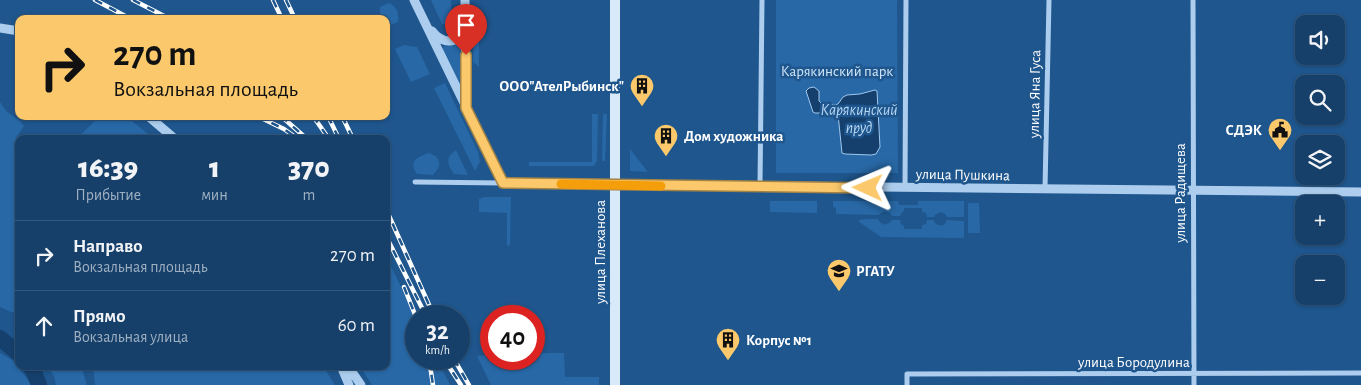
<!DOCTYPE html>
<html lang="ru">
<meta charset="utf-8">
<style>
:root{--surface:#16406a;--page:#234b72;--text:#f1f3f6;--muted:#9eafc1;--line:#35597e}
body{margin:0;font-family:"Alegreya Sans",sans-serif;background:var(--page);color:var(--text);height:100vh;display:flex;flex-direction:column;font-size:19px;white-space:nowrap}
*{box-sizing:border-box;margin:0}
p{font-size:16px;color:var(--muted)}
.icon{flex:none;width:28px;height:28px;fill:none;stroke:currentColor;stroke-width:2;stroke-linecap:round;stroke-linejoin:round}
.map{position:relative;flex:1;overflow:hidden}
.side{position:absolute;left:15px;top:135px;width:375px;height:235px;display:flex;flex-direction:column;background:var(--surface);border-radius:10px;box-shadow:0 1px 4px #0004,0 0 0 1px var(--line)}
.side>*{flex:none}
.hud{position:absolute;left:15px;top:15px;width:375px;height:105px;border-radius:10px;box-shadow:0 1px 4px #0004,0 0 0 1px var(--line);background:#fbc96c;color:#111;overflow:hidden}
.controls{position:absolute;left:1295px;top:15px;display:grid;gap:10px}
.controls a{display:grid;place-items:center;width:50px;height:50px;border-radius:10px;background:var(--surface);box-shadow:0 1px 4px #0004,0 0 0 1px var(--line);font-size:25px}
.speed{position:absolute;left:405px;top:305px;display:flex;gap:10px;font-size:25px;font-weight:700;text-align:center}
.speed>*{display:grid;place-content:center;width:65px;height:65px;border-radius:50%;background:var(--surface);box-shadow:0 1px 4px #0004,0 0 0 1px var(--line);line-height:1}
.speed small{font-size:12px;font-weight:400}
.speed .limit{border:8px solid #d22;background:#fff;color:#111}
.pin{position:absolute;display:grid;place-items:center;width:42px;height:42px;color:#fff;margin:-51px -21px;border-radius:50% 50% 50% 0;rotate:-45deg;box-shadow:0 0 5px #0007}
.pin .icon{rotate:45deg}
.me{position:absolute;width:55px;margin:-28px;rotate:271deg;stroke-linejoin:round;filter:drop-shadow(0 0 4px #0008)}
.turn{display:flex;align-items:center;gap:18px;height:105px;padding:0 15px;font-size:22px}
.turn .icon{width:65px;height:65px;stroke-width:2.5}
.turn b{display:block;font-size:35px;line-height:42px}
.eta{display:flex;justify-content:space-evenly;align-items:center;height:85px;text-align:center}
.eta b{font-size:30px;font-weight:800;line-height:35px}
ul{padding:0;list-style:none}
li{display:flex;align-items:center;gap:15px;height:70px;padding:0 15px;border-top:1px solid var(--line)}
li div{flex:1}
li b{display:block;font-size:19px}
li em{font-style:normal}
.map>svg:first-child{display:block}
.green{fill:#2868a6}
.water{fill:#153f6c;stroke:#a0c9ee}
.lines{fill:none;stroke-linecap:round;stroke-linejoin:round}
.river{stroke:#153f6c;stroke-width:16}
.minor{stroke:#accded;stroke-width:5}
.tertiary{stroke:#accded;stroke-width:9}
.secondary{stroke:#d8e9f9;stroke-width:10}
.rail-casing{stroke:#fff;stroke-width:4.5}
.rail{stroke:#1e568d;stroke-width:2.5;stroke-dasharray:8;stroke-linecap:butt}
.route-casing{stroke:#a38346;stroke-width:12}
.route{stroke:#fbc96c;stroke-width:9}
.slow{stroke:#f59e0b;stroke-width:9}
.labels{text-anchor:middle;dominant-baseline:central;stroke-width:5;stroke-linejoin:round;paint-order:stroke}
.park-label{font-size:15px;fill:#d2e6f9;stroke:#1e568d}
.poi-label{font-size:15px;font-weight:bold;fill:#fff;stroke:#1e568d;text-anchor:start}
.street-label{font-size:15px;fill:#fff;stroke:#1e568d}
.water-label{font-size:16px;font-style:italic;fill:#b8d7f4;stroke:#1e568d}
</style>
<div class="map">
<svg width="1361" height="385" viewBox="0 0 1361 385">
<rect width="100%" height="100%" fill="#1e568d"/>
<path class="green" d="M431 0H451V24H442Z
M776 0H897L898 173H776Z
M389 3C397 7 399 12 398 22L390 25 386 23V19H382L380 13V7Z
M474 32 479 37V67L473 62Z
M448 43H457L462 47 463 96 442 51 444 46Z
M404 45 417 47 430 74 411 82 395 49Z
M445 83 478 152 480 162 475 171 434 88Z
M0 102 7 112 20 121 24 126 16 138 19 142V312H11L0 307Z
M592 114H598L597 161 594 166H529V162H592Z
M603 114H607L605 161H602Z
M100 116H126L154 139H76Z
M630 149 648 172 630 171Z
M456 150 468 175 454 174C446 164 446 157 456 150Z
M429 153 436 156C442 164 439 168 433 175L417 174C408 161 417 157 429 153Z
M484 197H511L510 245 507 246V213L479 212V199Z
M770 201H817V213L770 212Z
M833 201H898L899 205H918V201H964V217H947L945 214 941 212 936 214 934 217H927L926 213 922 212V208H904V211L902 212 900 216H892C889 210 883 210 879 215L836 214V208L833 207Z
M968 203H979L980 233H968Z
M865 219H878C881 226 888 226 892 220H900L901 224 904 226V229H922V225L926 224 927 220H934C935 225 940 227 945 224L947 220 964 221V238L881 237 859 222V220Z
M386 256 416 318V359H437L450 385H372L360 366H386Z
M0 353 12 360 32 385H0Z
M534 353H564L565 377H599V385H491L477 356 491 355V359H534Z
M47 366H81L87 385H56L54 376Z
M93 366H323L335 385H95Z"/>
<path class="water" d="M814 87 819 91V101L821 103 835 105 838 104 843 97 847 95 860 94 875 90 877 91 880 147 876 154 871 155 845 154 842 153 838 114C835 108 832 107 826 107L819 113H815L813 112 806 91 809 88Z"/>
<g class="lines">
<path class="river" d="M0 338 19 354
M30 366 34 372 39 385"/>
<path class="minor" d="M1193 0 1194 385
M415 182 503 183
M760 186 762 0
M905 187 906 0
M1045 189 1049 0
M907 385V374L1361 373"/>
<path class="tertiary" d="M414 0 503 183 1361 192
M465 0 466 105
M0 28 19 31
M432 31C442 44 457 45 465 30
M148 116 175 139
M341 366 349 385
M348 366 361 385"/>
<path class="secondary" d="M615 385V0"/>
<defs>
<path id="rail" d="M95 0 131 19
M133 0 170 19
M273 0 282 19
M286 0 295 19
M41 18 44 19
M257 116 284 129 298 139
M281 116 307 139
M313 116 329 139
M328 116 339 139
M342 116 353 139
M386 209 434 316
M386 236 426 316
M404 287 416 317
M429 359 433 385
M444 359 461 385
M454 359 469 385"/>
</defs>
<use href="#rail" class="rail-casing"/>
<use href="#rail" class="rail"/>
</g>
<g class="lines">
<defs>
<path id="route" d="M466 55V108L503 183 868 188"/>
</defs>
<use href="#route" class="route-casing"/>
<use href="#route" class="route"/>
<path class="slow" d="M561 184 661 186"/>
</g>
<defs>
<symbol id="building-pin" viewBox="-11 -11 22 30"><path d="M0 17L-7.5 6A9.5 9.5 0 1 1 7.5 6Z" fill="#fbc96c" stroke="#1e568d"/><path d="M-4-6H4V6H1V3H-1V6H-4ZM-2.5-4.3h1.7v1.8h-1.7ZM.8-4.3h1.7v1.8H.8ZM-2.5-1h1.7V.8h-1.7ZM.8-1h1.7V.8H.8Z" fill="#111"/></symbol>
<symbol id="civic-pin" viewBox="-11 -11 22 30"><path d="M0 17L-7.5 6A9.5 9.5 0 1 1 7.5 6Z" fill="#fbc96c" stroke="#1e568d"/><path d="M-.6-6.5H3V-4.5H.6V-3L4-1V1h2V6H-6V1h2V-1L-.6-3ZM-1.2 2.5V6h2.4V2.5Z" fill="#111"/></symbol>
<symbol id="university-pin" viewBox="-11 -11 22 30"><path d="M0 17L-7.5 6A9.5 9.5 0 1 1 7.5 6Z" fill="#fbc96c" stroke="#1e568d"/><path d="M0-5L7-2L0 1L-7-2ZM-4 1L0 2.5L4 1V4Q0 6-4 4Z" fill="#111"/></symbol>
</defs>
<g fill-rule="evenodd">
<use href="#building-pin" x="628" y="72" width="28" height="38"/>
<use href="#civic-pin" x="1266" y="116" width="28" height="38"/>
<use href="#building-pin" x="652" y="122" width="28" height="38"/>
<use href="#university-pin" x="825" y="257" width="28" height="38"/>
<use href="#building-pin" x="714" y="326" width="28" height="38"/>
</g>
<g class="labels">
<g class="park-label">
<text x="837" y="71">Карякинский парк</text>
</g>
<g class="poi-label">
<text x="624" y="86" text-anchor="end">ООО"АтелРыбинск"</text>
<text x="1262" y="130" text-anchor="end">СДЭК</text>
<text x="684" y="136">Дом художника</text>
<text x="856" y="271">РГАТУ</text>
<text x="746" y="340">Корпус №1</text>
</g>
<g class="street-label">
<text transform="translate(1035 94) rotate(-89)">улица Яна Гуса</text>
<text transform="translate(963 175) rotate(1)">улица Пушкина</text>
<text transform="translate(1180 193) rotate(-90)">улица Радищева</text>
<text transform="translate(600 252) rotate(-90)">улица Плеханова</text>
<text x="1134" y="362">улица Бородулина</text>
</g>
<g class="water-label">
<text x="859" y="110">Карякинский<tspan x="859" dy="18">пруд</tspan></text>
</g>
</g>
</svg>
<div class="controls">
<a><svg class="icon" aria-label="sound" viewBox="0 0 24 24"><path d="M4 9h4l5-4v14l-5-4H4zM17 9q2 3 0 6"/></svg></a>
<a><svg class="icon" aria-label="search" viewBox="0 0 24 24"><circle cx="10" cy="10" r="6"/><path d="M15 15l6 6"/></svg></a>
<a><svg class="icon" aria-label="layers" viewBox="0 0 24 24"><path d="M12 4l9 5-9 5-9-5zM3 14l9 5 9-5"/></svg></a>
<a>+</a>
<a>−</a>
</div>
<div class="speed"><div>32<small>km/h</small></div><div class="limit">40</div></div>
<div class="pin" style="left:466px;top:55px;background:#d93025"><svg class="icon" aria-label="arrive" viewBox="0 0 24 24"><path d="M6 21V4h12l-3 4 3 4H6"/></svg></div>
<svg class="me" style="left:868px;top:188px" viewBox="-20 -20 40 40"><path d="M0-17L14 15 0 8-14 15z" fill="#fbc96c" stroke="#fff" stroke-width="4"/></svg>
<div class="hud">
<div class="turn"><svg class="icon" aria-label="right" viewBox="0 0 24 24"><path d="M7 20v-9h11M14 6l5 5-5 5"/></svg><div><b>270 m</b>Вокзальная площадь</div></div>
</div>
<section class="side">
<div class="eta">
<div><b>16:39</b><p>Прибытие</p></div>
<div><b>1</b><p>мин</p></div>
<div><b>370</b><p>m</p></div>
</div>
<ul>
<li><svg class="icon" aria-label="right" viewBox="0 0 24 24"><path d="M7 20v-9h11M14 6l5 5-5 5"/></svg><div><b>Направо</b><p>Вокзальная площадь</p></div><em>270 m</em></li>
<li><svg class="icon" aria-label="ahead" viewBox="0 0 24 24"><path d="M12 20V5M6 11l6-6 6 6"/></svg><div><b>Прямо</b><p>Вокзальная улица</p></div><em>60 m</em></li>
</ul>
</section>
</div>
